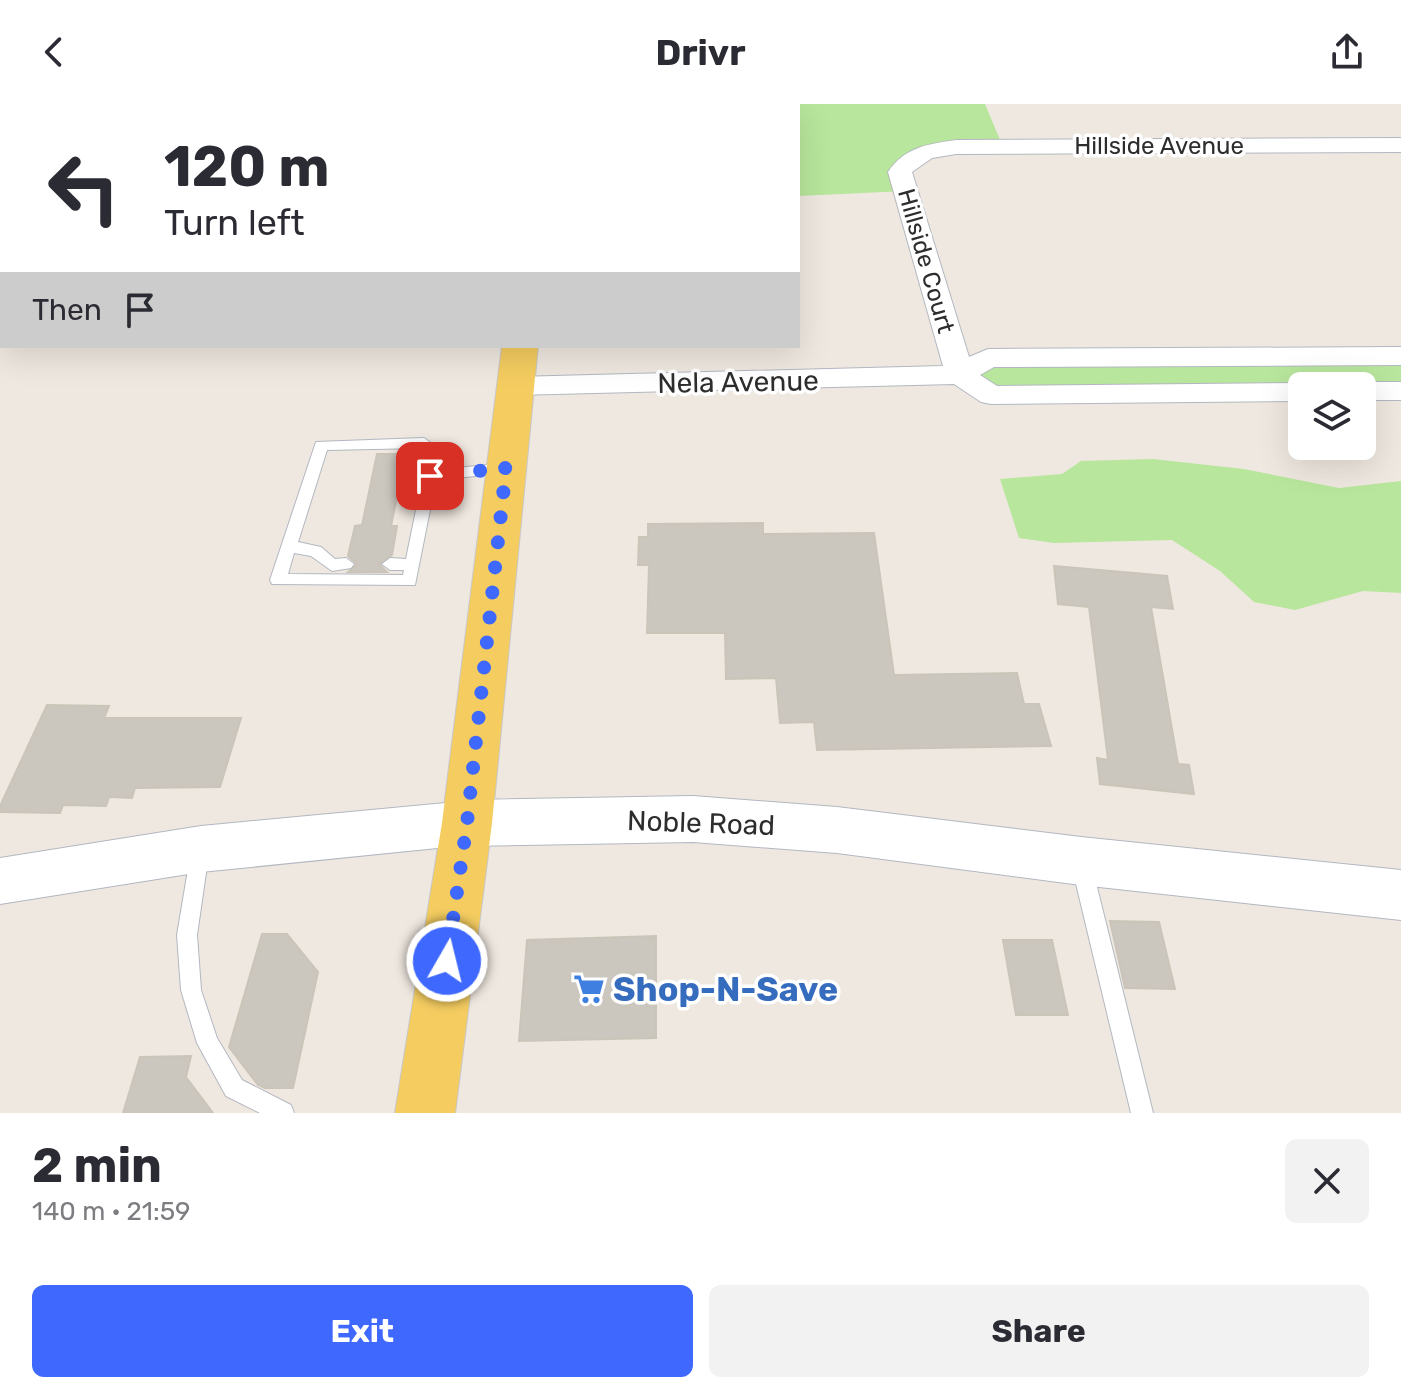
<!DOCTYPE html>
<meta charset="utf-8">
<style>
:root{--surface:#fff;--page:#f2f2f3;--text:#2b2b33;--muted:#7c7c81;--accent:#3e68fe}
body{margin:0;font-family:Rubik,sans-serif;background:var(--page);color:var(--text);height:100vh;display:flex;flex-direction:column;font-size:30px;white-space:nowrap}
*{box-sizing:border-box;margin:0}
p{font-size:26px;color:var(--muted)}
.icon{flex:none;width:44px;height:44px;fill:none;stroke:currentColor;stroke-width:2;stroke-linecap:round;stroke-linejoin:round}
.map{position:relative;height:1009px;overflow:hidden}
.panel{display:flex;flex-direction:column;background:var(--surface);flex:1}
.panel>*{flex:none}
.guide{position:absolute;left:0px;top:0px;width:800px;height:244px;box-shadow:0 8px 32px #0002;background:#fff;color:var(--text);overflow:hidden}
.tools{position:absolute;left:1288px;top:268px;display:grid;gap:16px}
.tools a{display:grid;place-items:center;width:88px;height:88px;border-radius:12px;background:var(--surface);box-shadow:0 8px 32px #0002;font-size:40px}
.pin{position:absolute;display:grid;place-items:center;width:68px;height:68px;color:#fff;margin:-34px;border-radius:16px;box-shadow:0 4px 12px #0006}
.me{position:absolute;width:88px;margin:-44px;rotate:8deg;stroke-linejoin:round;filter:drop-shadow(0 0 6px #0008)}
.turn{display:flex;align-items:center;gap:28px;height:168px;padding:0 32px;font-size:36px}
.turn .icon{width:104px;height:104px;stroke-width:2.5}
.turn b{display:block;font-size:56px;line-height:68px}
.then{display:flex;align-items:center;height:76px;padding:0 32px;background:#0003;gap:16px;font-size:30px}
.round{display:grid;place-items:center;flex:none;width:84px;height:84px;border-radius:12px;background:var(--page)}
.head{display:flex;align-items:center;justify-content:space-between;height:136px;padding:0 32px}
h1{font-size:48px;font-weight:700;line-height:60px}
.action{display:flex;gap:16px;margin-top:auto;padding:16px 32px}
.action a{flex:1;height:92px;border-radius:12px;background:var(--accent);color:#fff;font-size:32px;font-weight:700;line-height:92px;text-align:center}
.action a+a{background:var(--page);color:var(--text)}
header{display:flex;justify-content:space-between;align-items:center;height:104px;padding:0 32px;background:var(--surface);font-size:36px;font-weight:700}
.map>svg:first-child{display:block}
.green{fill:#b8e69c}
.building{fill:#cbc6be;stroke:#cbc4b9;stroke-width:2}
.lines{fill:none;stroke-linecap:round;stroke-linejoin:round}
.service-casing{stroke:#b3b7c1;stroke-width:2}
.minor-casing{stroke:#b3b7c1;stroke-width:2}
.tertiary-casing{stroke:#b3b7c1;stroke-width:2}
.secondary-casing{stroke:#b3b7c1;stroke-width:2}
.primary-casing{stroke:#c8c8c8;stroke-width:2}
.service{fill:#fff;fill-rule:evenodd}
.minor{fill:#fff;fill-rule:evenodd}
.tertiary{fill:#fff;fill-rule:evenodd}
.secondary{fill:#fff;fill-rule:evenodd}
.primary{fill:#f4cc60;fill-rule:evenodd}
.route{stroke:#3e68fe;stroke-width:14;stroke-dasharray:0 25.2}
.labels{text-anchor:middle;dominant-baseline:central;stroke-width:7;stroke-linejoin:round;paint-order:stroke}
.far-street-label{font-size:24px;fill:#2d2d2d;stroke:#fff}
.street-label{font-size:28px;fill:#2d2d2d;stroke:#fff}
.near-shop-label{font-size:34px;font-weight:bold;fill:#366cbe;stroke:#fff;text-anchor:start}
</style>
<header><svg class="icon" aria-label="back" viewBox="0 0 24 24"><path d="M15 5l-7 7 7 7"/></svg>Drivr<svg class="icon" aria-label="share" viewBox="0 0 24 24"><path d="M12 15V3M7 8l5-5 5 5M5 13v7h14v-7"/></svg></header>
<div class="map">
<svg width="1401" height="1009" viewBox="0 0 1401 1009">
<rect width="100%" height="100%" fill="#efe8e0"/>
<path class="green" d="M747 0H985L1003 43 918 50 906 87 798 92V2Z
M1401 252V287L1362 282H1302L991 291 960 271 988 254Z
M1153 355 1244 365 1339 384 1401 377V489L1363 487 1295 506 1254 498 1220 467 1172 436 1054 439 1019 434 1000 375 1062 370 1081 357Z"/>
<path class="building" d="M377 350H406L391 422H397L392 451 379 460 387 468H348L357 460 348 452 355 422 362 421Z
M763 419V430L874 429 894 571 1017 569 1024 600H1039L1051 642 817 646 814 618 780 619 776 574 726 575 725 529H647L649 461H638L639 433H648V420Z
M1054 462 1167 472 1173 505 1151 503 1178 660 1189 661 1194 690 1100 680 1097 654 1108 656 1089 503 1058 500Z
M47 601 109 602 104 614H241L220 683 135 684 132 694 109 693 106 702 63 701 60 709 0 708V702Z
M1110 817 1159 818 1175 885 1125 884Z
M262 830H287L318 868 293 984H265L258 981 229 943Z
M656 832V934L519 937 527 836Z
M1003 836H1052L1068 911H1016Z
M191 952 186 973 213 1009H123L140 953Z"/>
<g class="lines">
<defs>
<path id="service" d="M0 4H2V10H0Z
M424 334 439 345 438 366 505 359 512 364 505 369 436 376 415 481 272 480 270 476 316 338ZM421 344 425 347 423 372 406 455 390 454 382 460 390 466H404L403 471 288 470 294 449 311 452 332 467 351 464 354 460 346 454 335 455 321 443 298 438 327 346Z
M200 739 207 742 209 748 197 831 201 886 217 934 242 976 291 1001 294 1009H260L226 992 197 939 181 886 177 831 191 748 193 742Z
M1082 754 1089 757 1092 763 1153 1009H1131L1072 763 1075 757Z"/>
<path id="minor" d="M629 0H677L627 2Z
M1401 34V48L956 50 932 54 912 68 969 253 988 245 1401 243V261L994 263 980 271 997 282 1302 279 1312 281 1302 282V297L991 300 981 298 954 280 515 291 505 289 501 282 505 275 515 273 943 262 888 68C905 43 928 40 956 36Z
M1362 278H1401V296H1362V282H1351Z"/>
<path id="tertiary" d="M467 697 484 704 491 719 484 734 467 741 201 768 0 800V754L201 722Z"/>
<path id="secondary" d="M693 692 837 703 1081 733 1401 766V816L1081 781 837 749 693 738 467 742 449 735 442 719 449 703 467 696Z"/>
<path id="primary" d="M535 0H563L534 2Z
M502 242H538L492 719 455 1009H395L442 719Z"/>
</defs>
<use href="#service" class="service-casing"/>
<use href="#minor" class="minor-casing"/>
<use href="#tertiary" class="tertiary-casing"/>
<use href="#secondary" class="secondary-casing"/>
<use href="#primary" class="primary-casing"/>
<use href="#service" class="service"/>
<use href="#minor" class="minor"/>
<use href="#tertiary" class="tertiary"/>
<use href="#secondary" class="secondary"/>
<use href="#primary" class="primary"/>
</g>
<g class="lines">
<path class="route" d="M430 372 506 364 467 719 447 857"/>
</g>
<defs>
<symbol id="supermarket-bare" viewBox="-9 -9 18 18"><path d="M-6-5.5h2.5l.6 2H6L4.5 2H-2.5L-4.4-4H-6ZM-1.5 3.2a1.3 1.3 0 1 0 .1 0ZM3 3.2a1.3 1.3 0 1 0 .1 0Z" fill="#3f7fe0" stroke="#fff" stroke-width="2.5" paint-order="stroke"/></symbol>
</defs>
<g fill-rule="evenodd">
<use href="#supermarket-bare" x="567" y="863" width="44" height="44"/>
</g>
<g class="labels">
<g class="far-street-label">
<text x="1159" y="42">Hillside Avenue</text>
<text transform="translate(926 157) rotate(74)">Hillside Court</text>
</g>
<g class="street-label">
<text transform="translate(738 278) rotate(-1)">Nela Avenue</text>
<text transform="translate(701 719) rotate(2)">Noble Road</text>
</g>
<g class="near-shop-label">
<text x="613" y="885">Shop-N-Save</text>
</g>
</g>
</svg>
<div class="tools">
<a><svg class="icon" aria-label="layers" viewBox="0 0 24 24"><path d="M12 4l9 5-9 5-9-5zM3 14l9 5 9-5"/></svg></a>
</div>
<div class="pin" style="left:430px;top:372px;background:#d93025"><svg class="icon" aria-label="arrive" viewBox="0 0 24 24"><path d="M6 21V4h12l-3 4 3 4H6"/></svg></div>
<svg class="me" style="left:447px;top:857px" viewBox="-20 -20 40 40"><circle r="17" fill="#3e68fe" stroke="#fff" stroke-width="3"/><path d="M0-11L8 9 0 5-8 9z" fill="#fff"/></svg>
<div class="guide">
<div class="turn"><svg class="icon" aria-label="left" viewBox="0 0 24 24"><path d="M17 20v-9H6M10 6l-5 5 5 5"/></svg><div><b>120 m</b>Turn left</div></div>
<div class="then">Then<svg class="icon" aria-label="arrive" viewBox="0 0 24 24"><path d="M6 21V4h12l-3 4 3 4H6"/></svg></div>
</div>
</div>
<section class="panel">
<div class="head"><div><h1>2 min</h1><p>140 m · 21:59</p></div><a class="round"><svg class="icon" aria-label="close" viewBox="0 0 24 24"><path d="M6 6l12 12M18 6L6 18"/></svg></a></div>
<div class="action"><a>Exit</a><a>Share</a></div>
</section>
